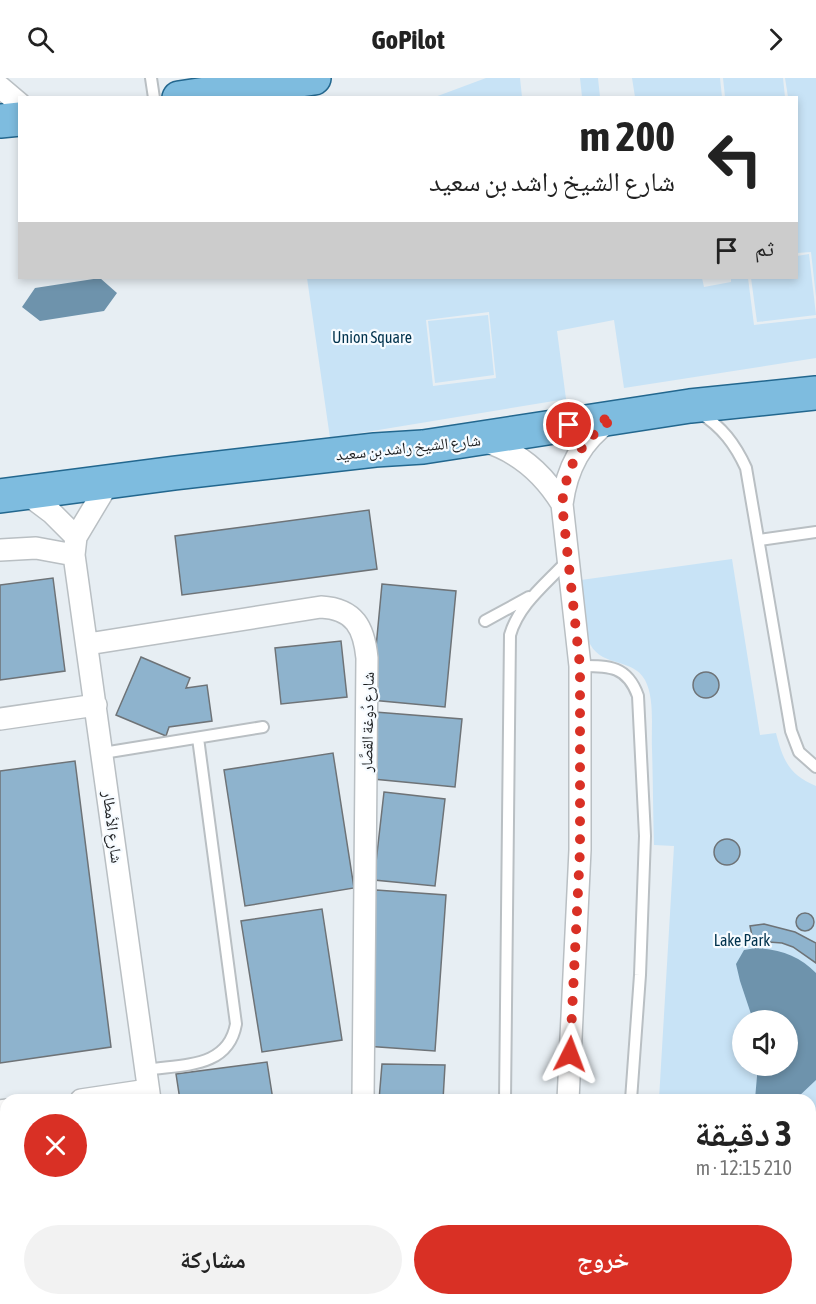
<!DOCTYPE html>
<html lang="ar">
<meta charset="utf-8">
<style>
:root{--surface:#fff;--page:#f2f2f2;--text:#222;--muted:#767676;--accent:#d93025}
body{margin:0;font-family:"Asap Condensed","Noto Naskh Arabic",sans-serif;background:var(--page);color:var(--text);direction:rtl;height:100vh;display:flex;flex-direction:column;font-size:22px;white-space:nowrap}
*{box-sizing:border-box;margin:0}
p{font-size:20px;color:var(--muted)}
.icon{flex:none;width:33px;height:33px;fill:none;stroke:currentColor;stroke-width:2;stroke-linecap:round;stroke-linejoin:round}
.map{position:relative;flex:1;overflow:hidden;direction:ltr}
.panel{position:absolute;left:0px;top:1016px;width:816px;height:212px;display:flex;flex-direction:column;background:var(--surface);border-radius:18px 18px 0 0;box-shadow:0 3px 9px #0003;direction:rtl}
.panel>*{flex:none}
.guide{position:absolute;left:18px;top:18px;width:780px;height:183px;border-radius:0px;box-shadow:0 3px 9px #0003;direction:rtl;background:#fff;color:var(--text);overflow:hidden}
.buttons{position:absolute;left:732px;top:932px;display:grid;gap:12px}
.buttons a{display:grid;place-items:center;width:66px;height:66px;border-radius:50%;background:var(--surface);box-shadow:0 3px 9px #0003;font-size:30px}
.pin{position:absolute;display:grid;place-items:center;width:51px;height:51px;color:#fff;margin:-26px;border:3px solid #fff;border-radius:50%;box-shadow:0 2px 6px #0007}
.me{position:absolute;width:66px;margin:-33px;rotate:3deg;stroke-linejoin:round;filter:drop-shadow(0 0 4px #0008)}
.turn{display:flex;align-items:center;gap:21px;height:126px;padding:0 24px;font-size:27px}
.turn .icon{width:78px;height:78px;stroke-width:2.5}
.turn b{display:block;font-size:42px;line-height:51px}
.then{display:flex;align-items:center;height:57px;padding:0 24px;background:#0003;gap:12px;font-size:22px}
.round{display:grid;place-items:center;flex:none;width:63px;height:63px;border-radius:32px;background:var(--page)}
.head{display:flex;align-items:center;justify-content:space-between;height:102px;padding:0 24px}
h1{font-size:36px;font-weight:700;line-height:45px}
.action{display:flex;gap:12px;margin-top:auto;padding:12px 24px}
.action a{flex:1;height:69px;border-radius:36px;background:var(--accent);color:#fff;font-size:24px;font-weight:700;line-height:69px;text-align:center}
.action a+a{background:var(--page);color:var(--text)}
header{display:flex;justify-content:space-between;align-items:center;height:78px;padding:0 24px;background:var(--surface);font-size:27px;font-weight:700}
.map>svg:first-child{display:block}
.green{fill:#c8e3f6;fill-rule:evenodd}
.water{fill:#6e93ac}
.building{fill:#8eb3cd;stroke:#6e7377;stroke-width:1.5}
.lines{fill:none;stroke-linecap:round;stroke-linejoin:round}
.lane-casing{stroke:#b9bfc3;stroke-width:14}
.street-casing{stroke:#b9bfc3;stroke-width:24}
.primary-casing{stroke:#23678e;stroke-width:36}
.lane{stroke:#fff;stroke-width:10}
.street{stroke:#fff;stroke-width:21}
.primary{stroke:#7ebcdf;stroke-width:33}
.route{stroke:#d93025;stroke-width:10;stroke-dasharray:0 18}
.labels{text-anchor:middle;dominant-baseline:central;stroke-width:4.5;stroke-linejoin:round;paint-order:stroke}
.park-label{font-size:16px;fill:#00324d;stroke:#f6fbff}
.street-label{font-size:16px;fill:#1b1d1f;stroke:#f6fbff}
</style>
<header><svg class="icon" aria-label="forward" viewBox="0 0 24 24"><path d="M9 5l7 7-7 7"/></svg>GoPilot<svg class="icon" aria-label="search" viewBox="0 0 24 24"><circle cx="10" cy="10" r="6"/><path d="M15 15l6 6"/></svg></header>
<div class="map">
<svg width="816" height="1226" viewBox="0 0 816 1226">
<rect width="100%" height="100%" fill="#e7eef3"/>
<path class="green" d="M486 0H520L522 19H435Z
M580 0H598L600 19H582Z
M632 0H720L722 19H635Z
M723 0H783L785 19H725Z
M785 0H816V219L811 174 797 175 796 20 788 19Z
M809 176 816 237 757 244 751 200H796L797 178Z
M307 200H702L704 209 731 204V200H748L754 247 816 240V280L624 310 614 242 557 253 566 321 330 360ZM489 234 496 300 433 308 426 242Z
M488 237 494 297 435 305 428 243Z
M732 481 760 657 776 655C783 682 789 697 816 708V1226H629V1221H810V1022L659 1021 674 768 654 767C653 735 653 703 652 671 651 650 655 621 645 602 632 578 598 591 588 561 584 548 583 517 581 502ZM742 942H788V987H742Z"/>
<path class="water" d="M100 200 117 215 104 233 40 243 22 229 35 210Z
M756 870C780 871 800 878 816 895V1002L796 1021H755L758 987H788V942H753L740 903 736 886 744 872Z
M810 1109 816 1112V1226H788V1221H810Z"/>
<path class="building" d="M369 432 377 491 182 517 175 458Z
M53 500 65 593 0 602V507Z
M382 506 456 513 445 629 371 622Z
M341 563 347 619 281 626 275 570Z
M141 579 190 600 186 610 207 607 212 643 169 649 166 658 116 637Z
M693 607a13 13 0 1 1 26 0a13 13 0 1 1-26 0Z
M375 634 462 641 455 709 373 701Z
M333 675 354 810 245 828 224 692Z
M75 683 111 969 0 985V693Z
M384 714 445 721 435 808 374 802Z
M714 774a13 13 0 1 1 26 0a13 13 0 1 1-26 0Z
M376 812 446 817 435 973 365 968Z
M322 831 342 962 262 974 241 843Z
M796 844a9 9 0 1 1 18 0a9 9 0 1 1-18 0Z
M764 846 795 854 816 865V885L793 869 782 865 753 863 750 848Z
M267 984 273 1022H180L176 996Z
M382 986 445 987 443 1022H379Z
M0 1088 6 1127V1183L0 1184Z
M90 1221H147V1226H90Z
M255 1221H316L322 1223 321 1226H253Z
M337 1221H367V1226H337Z"/>
<g class="lines">
<defs>
<path id="lane" d="M151 0 154 20
M700 335C722 349 735 366 746 390L791 653 799 674 816 689
M759 462 816 454
M485 543 529 519
M580 588C608 588 627 587 638 618L645 758 640 897 631 1022
M103 675 263 649
M145 992C182 986 228 991 236 946L198 660
M505 1022 510 557C519 526 546 506 567 483
M617 1221 618 1226
M398 1226 407 1223 417 1222 499 1224"/>
<path id="street" d="M0 9 20 26
M483 363C518 373 543 395 562 426
M109 404 76 459 74 477 150 1022
M24 414 52 435 76 459
M0 472 36 470 74 477
M88 566 321 529C355 531 364 550 367 580L363 1022
M0 641 96 627
M81 1022 148 1012
M568 1022 580 772V588L562 426C567 390 581 363 611 342
M0 1033 6 1032
M54 1221 55 1226
M181 1221 182 1226
M556 1226V1221"/>
<path id="primary" d="M179 20 314 0
M0 43 20 41
M0 418 175 395 375 372 423 369 690 328 816 315"/>
</defs>
<use href="#lane" class="lane-casing"/>
<use href="#street" class="street-casing"/>
<use href="#primary" class="primary-casing"/>
<use href="#lane" class="lane"/>
<use href="#street" class="street"/>
<use href="#primary" class="primary"/>
</g>
<g class="lines">
<path class="route" d="M569 347 614 340C581 363 567 386 562 426L580 588V772L570 976"/>
</g>
<g class="labels">
<g class="park-label">
<text x="372" y="259">Union Square</text>
<text x="742" y="862">Lake Park</text>
</g>
<g class="street-label">
<text transform="translate(408 369) rotate(-6)">شارع الشيخ راشد بن سعيد</text>
<text transform="translate(367 644) rotate(-89)">شارع دُوغة القصَّار</text>
<text transform="translate(113 749) rotate(83)">شارع الأمطار</text>
</g>
</g>
</svg>
<div class="buttons">
<a><svg class="icon" aria-label="sound" viewBox="0 0 24 24"><path d="M4 9h4l5-4v14l-5-4H4zM17 9q2 3 0 6"/></svg></a>
</div>
<div class="pin" style="left:569px;top:347px;background:#d93025"><svg class="icon" aria-label="arrive" viewBox="0 0 24 24"><path d="M6 21V4h12l-3 4 3 4H6"/></svg></div>
<svg class="me" style="left:570px;top:976px" viewBox="-20 -20 40 40"><path d="M0-17L14 15 0 8-14 15z" fill="#d93025" stroke="#fff" stroke-width="4"/></svg>
<div class="guide">
<div class="turn"><svg class="icon" aria-label="left" viewBox="0 0 24 24"><path d="M17 20v-9H6M10 6l-5 5 5 5"/></svg><div><b>200 m</b>شارع الشيخ راشد بن سعيد</div></div>
<div class="then">ثم<svg class="icon" aria-label="arrive" viewBox="0 0 24 24"><path d="M6 21V4h12l-3 4 3 4H6"/></svg></div>
</div>
<section class="panel">
<div class="head"><div><h1>3 دقيقة</h1><p>210 m · 12:15</p></div><a class="round" style="background:#d93025;color:#fff"><svg class="icon" aria-label="close" viewBox="0 0 24 24"><path d="M6 6l12 12M18 6L6 18"/></svg></a></div>
<div class="action"><a>خروج</a><a>مشاركة</a></div>
</section>
</div>
